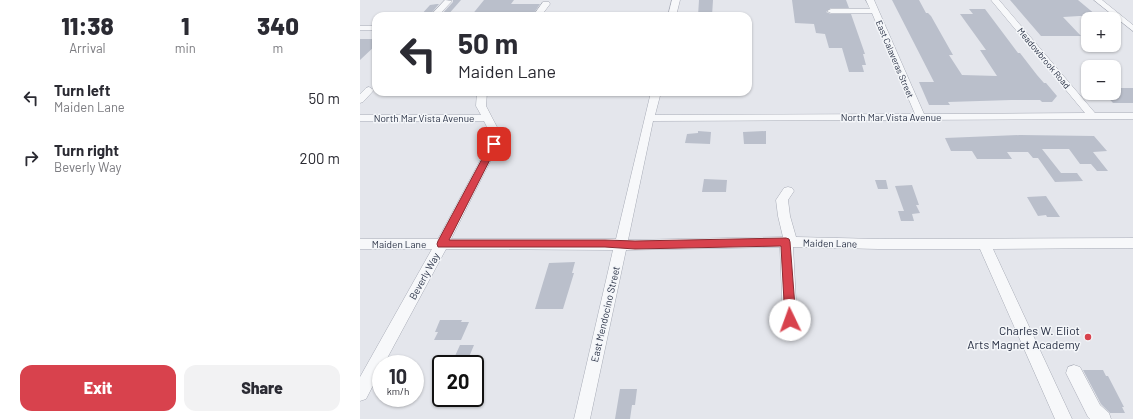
<!DOCTYPE html>
<meta charset="utf-8">
<style>
:root{--surface:#fff;--page:#f2f2f3;--text:#2b2b33;--muted:#7c7c81;--accent:#d8424d}
body{margin:0;font-family:Barlow,sans-serif;background:var(--page);color:var(--text);height:100vh;display:flex;flex-direction:column;font-size:15px;white-space:nowrap}
*{box-sizing:border-box;margin:0}
p{font-size:13px;color:var(--muted)}
.icon{flex:none;width:22px;height:22px;fill:none;stroke:currentColor;stroke-width:2;stroke-linecap:round;stroke-linejoin:round}
.map{position:relative;flex:1;overflow:hidden}
.details{display:flex;flex-direction:column;background:var(--surface);width:360px}
.details>*{flex:none}
.banner{position:absolute;left:12px;top:12px;width:380px;height:84px;border-radius:12px;box-shadow:0 1px 3px #0004;background:#fff;color:var(--text);overflow:hidden}
.fabs{position:absolute;left:721px;top:12px;display:grid;gap:8px}
.fabs a{display:grid;place-items:center;width:40px;height:40px;border-radius:8px;background:var(--surface);box-shadow:0 1px 3px #0004;font-size:20px}
.speed{position:absolute;left:12px;top:355px;display:flex;gap:8px;font-size:20px;font-weight:700;text-align:center}
.speed>*{display:grid;place-content:center;width:52px;height:52px;border-radius:50%;background:var(--surface);box-shadow:0 1px 3px #0004;line-height:1}
.speed small{font-size:10px;font-weight:400}
.speed .limit{border:2px solid #111;border-radius:6px;background:#fff;color:#111}
.pin{position:absolute;display:grid;place-items:center;width:34px;height:34px;color:#fff;margin:-17px;border-radius:8px;box-shadow:0 2px 6px #0006}
.me{position:absolute;width:44px;margin:-22px;rotate:357deg;stroke-linejoin:round;filter:drop-shadow(0 0 3px #0008)}
.turn{display:flex;align-items:center;gap:14px;height:84px;padding:0 20px;font-size:18px}
.turn .icon{width:52px;height:52px;stroke-width:2.5}
.turn b{display:block;font-size:28px;line-height:34px}
.eta{display:flex;justify-content:space-evenly;align-items:center;height:68px;text-align:center}
.eta b{font-size:24px;font-weight:800;line-height:28px}
.cta{display:flex;gap:8px;margin-top:auto;padding:8px 20px}
.cta a{flex:1;height:46px;border-radius:12px;background:var(--accent);color:#fff;font-size:16px;font-weight:800;line-height:46px;text-align:center}
.cta a+a{background:var(--page);color:var(--text)}
ul{padding:0;list-style:none}
li{display:flex;align-items:center;gap:12px;height:60px;padding:0 20px}
li div{flex:1}
li b{display:block;font-size:15px}
li em{font-style:normal}
main{display:flex;flex:1;min-height:0}
.map>svg:first-child{display:block}
.building{fill:#babfcb}
.lines{fill:none;stroke-linecap:round;stroke-linejoin:round}
.minor-casing{stroke:#a8acb7;stroke-width:1}
.minor{fill:#f7f8fa;fill-rule:evenodd}
.route{fill:#d8424d;stroke:#8c2b32}
.poi-dot{fill:#d8424d;stroke:#f4f6f9;stroke-width:1.5}
.labels{text-anchor:middle;dominant-baseline:central;stroke-width:3;stroke-linejoin:round;paint-order:stroke}
.far-street-label{font-size:9px;fill:#2a3246;stroke:#f4f6f9}
.street-label{font-size:10px;fill:#2a3246;stroke:#f4f6f9}
.near-poi-label{font-size:12px;fill:#2a3246;stroke:#f4f6f9;text-anchor:end}
</style>
<main>
<section class="details">
<div class="eta">
<div><b>11:38</b><p>Arrival</p></div>
<div><b>1</b><p>min</p></div>
<div><b>340</b><p>m</p></div>
</div>
<ul>
<li><svg class="icon" aria-label="left" viewBox="0 0 24 24"><path d="M17 20v-9H6M10 6l-5 5 5 5"/></svg><div><b>Turn left</b><p>Maiden Lane</p></div><em>50 m</em></li>
<li><svg class="icon" aria-label="right" viewBox="0 0 24 24"><path d="M7 20v-9h11M14 6l5 5-5 5"/></svg><div><b>Turn right</b><p>Beverly Way</p></div><em>200 m</em></li>
</ul>
<div class="cta"><a>Exit</a><a>Share</a></div>
</section>
<div class="map">
<svg width="773" height="419" viewBox="0 0 773 419">
<rect width="100%" height="100%" fill="#e4e6ec"/>
<path class="building" d="M93 0H101L87 16H80L93 2Z
M124 0H154L151 4H180L172 16H111Z
M339 0H353L352 16H338Z
M432 0H486L489 8H471L466 12 471 14H491L505 54H503L506 65H502L504 72H489L482 48H469L465 34 456 33 454 24 435 23Z
M532 0H559L566 13H568L571 16 593 55H589L602 75 637 76 620 50H626L600 14H613L609 9H625L658 53H660L677 75 684 83H686L697 96 692 102H682L680 100H651L588 102 590 105H569L559 82H574Z
M650 0H718L736 15 703 17 721 36H681Z
M77 4H79L69 16H60L70 5Z
M0 39H16V45L0 60Z
M754 88H773V103H753L744 93H754Z
M338 131 351 132 350 144 325 143 327 134 338 133Z
M406 131V144H384L383 132Z
M660 135 734 136 747 151 733 152 748 171H737L731 164H720L709 149H682L701 173H717L723 181 695 182 678 158H673L668 152H647L652 159H617L612 151H591L585 138Z
M344 179 367 180 366 192H342Z
M515 180H526L528 189H518Z
M552 185 559 205H556L560 213 552 214 554 221H541L538 211H544L535 186Z
M686 196 700 217H687L686 215 678 216 667 197Z
M215 262 212 273H214L203 309H175L189 263Z
M80 320H102L101 322H109L101 340H74L78 332H75Z
M100 345H114L109 357 95 356Z
M723 370H743L746 376H748L764 407H762L765 413H750L741 404Z
M260 389H277L275 405H272L270 419H255Z"/>
<g class="lines">
<defs>
<path id="minor" d="M85 0 92 1 78 16H70Z
M312 0H320L316 16H308Z
M506 0H514L564 114 725 113 631 0H639L735 113H773V119L293 121 268 240 423 237 418 216 416 200 424 188 428 187 432 188 434 191 428 200 430 216 436 237 519 239 773 238V248L633 249 712 419H695L620 249H519L433 247 437 320 435 325 430 327 425 325 423 320 420 247 266 250 230 419H214L253 250 86 249 24 364H21V370L6 399 0 401V377L72 249H0V239H78L129 144 128 129 124 121H0V115H121L116 106 117 92H127L126 106 138 129 139 144 91 239H256L291 92H301L295 115 555 114 512 13H471L467 11 471 9H510Z
M734 0H742L773 25V31Z
M183 2H189L190 4 181 16H173Z
M0 26H16V30H0Z
M9 87 14 90 3 102 0 103V94L6 88Z
M714 365 720 367 740 405 749 413 751 419H730L728 417 706 373 708 367Z"/>
</defs>
<use href="#minor" class="minor-casing"/>
<use href="#minor" class="minor"/>
</g>
<path class="route" d="M134 142 138 144 89 240H245L275 241 426 238 429 239 430 242 436 320 434 324 430 325 427 324 425 320 421 246 275 249 245 247H78L77 244 78 241 130 144Z"/>
<circle class="poi-dot" cx="728" cy="337" r="4"/>
<g class="labels">
<g class="far-street-label">
<text transform="translate(684 58) rotate(50)">Meadowbrook Road</text>
<text transform="translate(535 59) rotate(67)">East Calaveras Street</text>
</g>
<g class="street-label">
<text x="531" y="117">North Mar Vista Avenue</text>
<text x="64" y="118">North Mar Vista Avenue</text>
<text transform="translate(470 243) rotate(1)">Maiden Lane</text>
<text x="39" y="244">Maiden Lane</text>
<text transform="translate(64 276) rotate(-61)">Beverly Way</text>
<text transform="translate(245 314) rotate(-77)">East Mendocino Street</text>
</g>
<g class="near-poi-label">
<text x="720" y="330">Charles W. Eliot<tspan x="720" dy="14">Arts Magnet Academy</tspan></text>
</g>
</g>
</svg>
<div class="fabs">
<a>+</a>
<a>−</a>
</div>
<div class="speed"><div>10<small>km/h</small></div><div class="limit">20</div></div>
<div class="pin" style="left:134px;top:144px;background:#d93025"><svg class="icon" aria-label="arrive" viewBox="0 0 24 24"><path d="M6 21V4h12l-3 4 3 4H6"/></svg></div>
<svg class="me" style="left:430px;top:320px" viewBox="-20 -20 40 40"><circle r="19" fill="#fff"/><path d="M0-13L10 11 0 6-10 11z" fill="#d8424d"/></svg>
<div class="banner">
<div class="turn"><svg class="icon" aria-label="left" viewBox="0 0 24 24"><path d="M17 20v-9H6M10 6l-5 5 5 5"/></svg><div><b>50 m</b>Maiden Lane</div></div>
</div>
</div>
</main>
